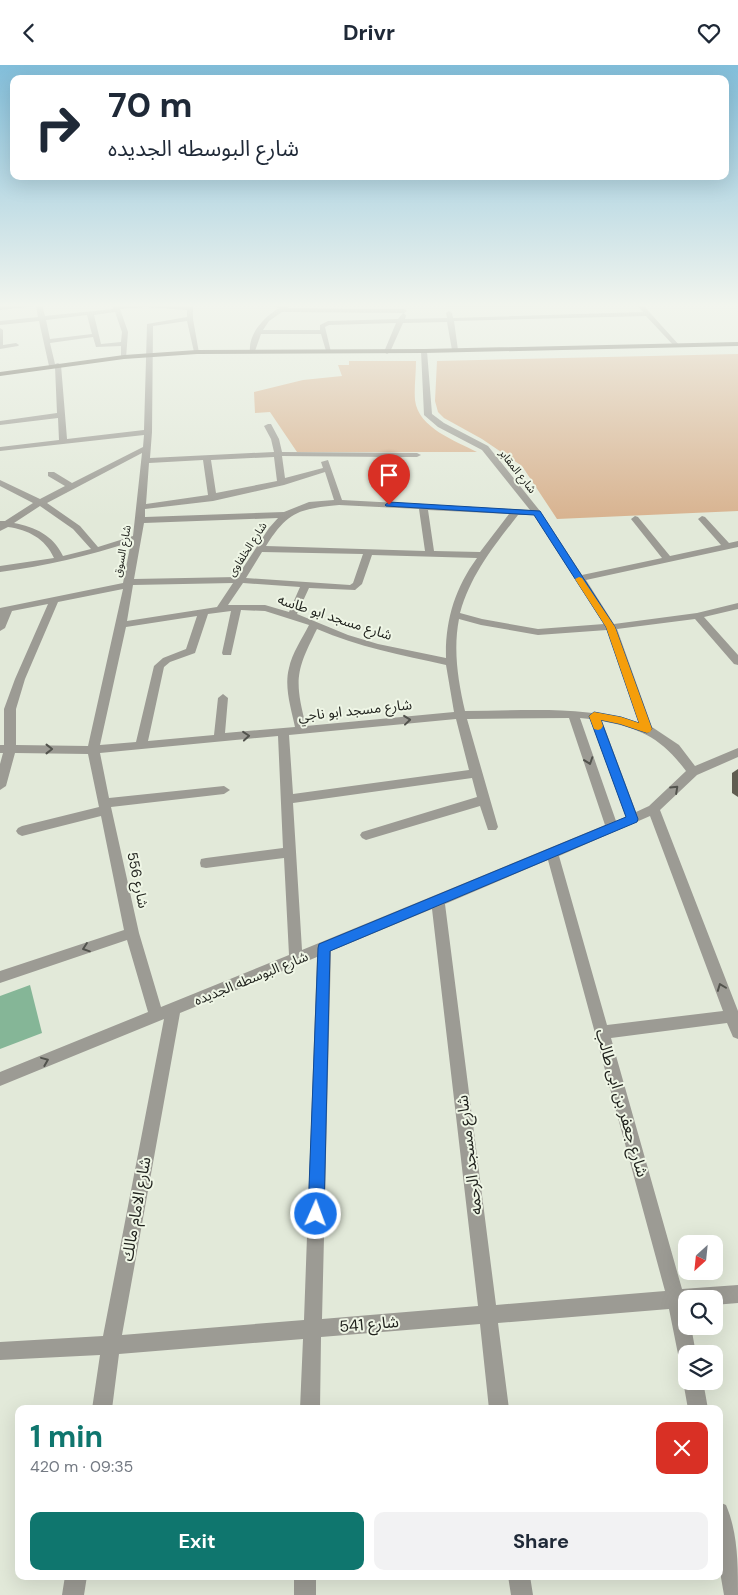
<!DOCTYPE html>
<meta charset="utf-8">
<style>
:root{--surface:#fff;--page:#f2f2f3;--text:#1f2937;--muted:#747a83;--accent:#0f766e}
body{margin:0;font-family:"DM Sans","Noto Sans Arabic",sans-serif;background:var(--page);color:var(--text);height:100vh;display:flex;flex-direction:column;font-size:19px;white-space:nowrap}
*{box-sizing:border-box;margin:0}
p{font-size:16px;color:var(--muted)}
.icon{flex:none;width:28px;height:28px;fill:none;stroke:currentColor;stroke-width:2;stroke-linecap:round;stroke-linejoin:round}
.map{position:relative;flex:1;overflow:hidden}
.sheet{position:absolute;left:15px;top:1340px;width:708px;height:175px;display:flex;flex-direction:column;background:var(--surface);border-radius:10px;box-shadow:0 5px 20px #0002}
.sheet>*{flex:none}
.guide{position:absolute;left:10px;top:10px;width:719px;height:105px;border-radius:10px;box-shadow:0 5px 20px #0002;background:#fff;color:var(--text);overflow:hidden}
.needle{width:32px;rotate:207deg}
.tools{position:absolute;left:678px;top:1170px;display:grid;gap:10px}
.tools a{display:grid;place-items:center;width:45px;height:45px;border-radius:10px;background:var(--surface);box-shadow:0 5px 20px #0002;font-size:25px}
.pin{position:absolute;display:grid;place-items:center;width:42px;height:42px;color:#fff;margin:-51px -21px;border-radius:50% 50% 50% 0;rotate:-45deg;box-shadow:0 0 5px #0007}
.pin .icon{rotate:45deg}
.me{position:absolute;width:55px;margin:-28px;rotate:2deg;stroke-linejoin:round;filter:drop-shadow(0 0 4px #0008)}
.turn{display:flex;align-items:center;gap:18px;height:105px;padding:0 15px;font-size:22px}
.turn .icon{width:65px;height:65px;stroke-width:2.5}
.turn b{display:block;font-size:35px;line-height:42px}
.round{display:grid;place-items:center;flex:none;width:52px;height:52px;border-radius:10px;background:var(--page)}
.headline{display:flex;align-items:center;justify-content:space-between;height:85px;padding:0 15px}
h1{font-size:30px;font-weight:700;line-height:38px;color:var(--accent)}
.action{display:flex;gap:10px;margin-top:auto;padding:10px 15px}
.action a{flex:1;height:58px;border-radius:10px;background:var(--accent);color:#fff;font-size:20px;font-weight:700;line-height:58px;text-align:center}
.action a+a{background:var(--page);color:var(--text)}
header{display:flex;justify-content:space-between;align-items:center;height:65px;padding:0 15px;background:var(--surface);font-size:22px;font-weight:700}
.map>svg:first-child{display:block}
.green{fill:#d8b390}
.building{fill:#85b697}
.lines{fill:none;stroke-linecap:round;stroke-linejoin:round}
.street{fill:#9c9b94;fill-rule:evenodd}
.primary{fill:#605d51;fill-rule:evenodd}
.oneway{stroke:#52534d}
.route{fill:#1a73e8;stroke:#114b97}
.slow{fill:#f59e0b}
.labels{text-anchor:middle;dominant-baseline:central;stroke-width:4;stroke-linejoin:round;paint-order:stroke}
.far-street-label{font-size:11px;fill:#21231e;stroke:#eff6e6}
.street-label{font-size:14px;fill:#21231e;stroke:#eff6e6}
.near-street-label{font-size:16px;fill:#21231e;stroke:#eff6e6}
</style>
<header><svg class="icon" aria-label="back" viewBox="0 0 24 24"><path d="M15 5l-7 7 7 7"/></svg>Drivr<svg class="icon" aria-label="heart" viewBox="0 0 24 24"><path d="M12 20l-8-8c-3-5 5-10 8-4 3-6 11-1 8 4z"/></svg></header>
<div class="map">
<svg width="738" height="1530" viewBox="0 0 738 1530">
<rect width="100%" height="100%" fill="#e2e9d9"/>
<path class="green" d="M738 289V446L557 454 522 401 482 374 444 353 438 347 435 336 437 296Z
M349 296H416C416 309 414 323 415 335 418 363 456 376 477 387H297L270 347 255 348 254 327 303 315 342 311 338 300H349Z"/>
<path class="building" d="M30 920 42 968 0 984V931Z"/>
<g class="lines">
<path class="street" d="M22 239H42L45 251 113 244 112 239H118L119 241 154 239 193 242V254L199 288 194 287 187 256 153 261 152 367 150 393 274 387 271 374 264 361 268 359H271L279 374 282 387 417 388 421 390 417 392H398L404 418 400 421 396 418 390 392 282 391 285 413 323 403 321 397 328 395 342 435 530 445 482 385 438 362 424 350 421 286 424 284 427 286 432 349 444 358 488 381 540 446 582 510 662 493 631 454 635 451 638 452 670 491 721 480 698 454 702 451 705 452 729 478 738 476V482L586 515 614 559 697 548 738 538V544L704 552 738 590V600L734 599 695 554 617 564 652 662 679 680 695 701 738 683V692L697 710 660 745 738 946V974L733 972 727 958 611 973 682 1224 738 1220V1238L714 1240V1234H686V1261H691L696 1289H686V1298L680 1296 678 1289 669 1244 498 1258 509 1344H489L480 1259 321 1272 320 1344H300L303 1274 119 1289 112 1344H92L100 1290 0 1295V1277L103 1271 164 954 0 1021V1007L148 947 127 875 0 918V906L124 865 101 751 22 771 18 769 16 766 18 763 22 761 99 742 88 689 15 688 6 721 0 725V699L3 688H0V680H4V644L15 614 48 539 12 546 5 563 0 566V543L123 518 131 477C88 491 46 501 0 507V501L54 493C45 473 28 465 8 462L0 466V456H5L33 438 0 421V415L40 434 65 421 48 411V407H54L72 418 143 382 144 370 0 386V382L59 375 58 353 0 360V356L57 348 55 302 49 301 39 256 0 260V256L38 252 36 241 0 245V241ZM146 242 187 245V252L147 259 144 365 67 374 61 300 58 298 55 299 50 278 93 272 96 282 121 281V292L126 293 128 267 120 244ZM115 247 122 267 121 277 101 279 94 250ZM87 250 92 269 50 274 46 255ZM142 388 133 471 98 482 80 461 47 438ZM274 392 277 416 216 428 211 395ZM203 395 208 430 146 439 149 398ZM325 407 334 435 309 437 284 447 145 452V444L213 436 284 420ZM339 440 419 444 425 486 266 481C288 446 299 444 339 440ZM40 441 73 464 91 484 63 491C53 470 35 462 14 458ZM428 445 509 449 480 487 434 486ZM518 450H534L604 559 538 564 482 554 460 548C471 509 494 481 518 450ZM278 453 269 463 237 512 134 514 144 458ZM262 487 363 489 353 518 350 520 246 513ZM372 490 477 493C455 523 445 556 446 593L378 579 348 570 297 549 309 523 355 525 362 519ZM233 518 217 542 127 556 133 520ZM243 518 300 522 289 547 265 540H228ZM123 524 88 681 16 680V644L25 614 58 537ZM241 545 265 546 309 560C302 574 292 588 289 603 284 622 291 643 295 662L225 668 228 633 223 629 218 633 214 670 148 676 164 602 170 597 195 588 208 549 231 546 222 588 223 590H231ZM197 551 186 584 163 593 154 601 136 677 100 680 126 562ZM459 554 481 560 538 570 607 565 639 658C583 640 524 646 465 646 458 616 453 585 459 554ZM317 564C358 582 402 590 446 600L454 647 306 661C294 614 296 606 317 564ZM569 653 605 760 302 885 293 738 472 713 477 732 362 767 360 770 362 773 366 775 480 741 488 765H496L498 762 467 654ZM580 653 590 654 626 752 616 756ZM456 654 469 705 293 729 289 670ZM602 656C642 664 661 673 686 706L649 741 636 747ZM278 671 283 783 206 793 201 794 200 798 201 802 206 803 284 793 289 890 161 942 139 868 111 742 224 729 230 725 224 721 109 733 100 688ZM650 751 723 946 607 960 559 791ZM548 795 665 1226 496 1240 445 839ZM432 844 478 1241 322 1254 331 886ZM317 892 304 1255 122 1270 180 948Z
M264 239H287L290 241 288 243 404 244 407 246 404 248 282 247 269 256 263 265H320V260L328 256 398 254 403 248 406 250 405 254 447 253 446 248 449 246 452 248 453 253 643 247 636 239H642L680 281 675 282 646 251 454 256 458 285 455 287 452 285 447 257 403 258 390 287 387 289 384 287 396 258 329 260 325 262 331 287 326 286 321 269H261L255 286 250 287C248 269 264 252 279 243Z
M447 239H566L563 241 445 242V240Z
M0 263 3 265V280L16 278 19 280 18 281 0 284Z
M686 1309V1316H703L708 1344H688L683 1316Z
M719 1437 726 1440C738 1468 738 1500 738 1530H724L719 1501Z
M65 1511H87L84 1530H62Z
M294 1511H316V1530H294Z
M508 1511H530L533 1530H511Z"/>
<path class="primary" d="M738 277V281L424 288 197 289 124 294 0 311V307L124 290 197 285 424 284Z
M738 704V732L732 728V708Z"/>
</g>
<defs><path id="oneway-chevron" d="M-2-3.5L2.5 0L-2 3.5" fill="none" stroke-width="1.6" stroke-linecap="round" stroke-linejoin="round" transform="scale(1.25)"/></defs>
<g class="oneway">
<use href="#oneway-chevron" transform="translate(407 655) rotate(-6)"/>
<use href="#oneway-chevron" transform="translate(246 671) rotate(-5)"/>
<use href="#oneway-chevron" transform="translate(49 684)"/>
<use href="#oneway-chevron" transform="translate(589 696) rotate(71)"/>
<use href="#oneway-chevron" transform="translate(675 724) rotate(-43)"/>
<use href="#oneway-chevron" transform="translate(86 883) rotate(161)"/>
<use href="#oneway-chevron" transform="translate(721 922) rotate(-111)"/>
<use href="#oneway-chevron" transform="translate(45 996) rotate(-22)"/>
</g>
<linearGradient id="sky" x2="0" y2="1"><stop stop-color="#82beda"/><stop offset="0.53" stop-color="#f2f5ee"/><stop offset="1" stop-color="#f2f5ee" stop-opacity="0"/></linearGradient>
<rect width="738" height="453" fill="url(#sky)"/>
<path class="route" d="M389 437 540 446 615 562 652 664 647 668 620 659 601 655 638 754 637 757 330 886 324 1149 321 1155 316 1157 311 1155 308 1149 318 883 319 879 626 752 589 651 594 647 621 652 639 658 606 562 534 450 386 441 385 440Z"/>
<path class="slow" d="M579 512 582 513 615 562 652 664 650 667 647 668 620 659 601 655 603 661 601 664 598 665 594 664 589 651 594 647 621 652 639 658 606 562 575 514Z"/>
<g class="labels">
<g class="far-street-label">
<text transform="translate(518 406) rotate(52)">شارع المقابر</text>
<text transform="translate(247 484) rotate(-57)">شارع الخلفاوى</text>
<text transform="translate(122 486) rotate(-79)">شارع السوق</text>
</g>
<g class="street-label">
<text transform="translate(335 552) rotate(18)">شارع مسجد ابو طاسه</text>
<text transform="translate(355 645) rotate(-6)">شارع مسجد ابو ناجي</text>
<text transform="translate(138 815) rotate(78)">شارع 556</text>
<text transform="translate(251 913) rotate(-22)">شارع البوسطه الجديده</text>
</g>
<g class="near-street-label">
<text transform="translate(622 1038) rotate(74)">شارع جعفر بن ابى طالب</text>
<text transform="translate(469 1090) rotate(-97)">شارع مسجد الرحمه</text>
<text transform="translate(136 1144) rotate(-80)">شارع الامام مالك</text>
<text transform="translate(369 1259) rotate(-5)">شارع 541</text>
</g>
</g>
</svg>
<div class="tools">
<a><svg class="needle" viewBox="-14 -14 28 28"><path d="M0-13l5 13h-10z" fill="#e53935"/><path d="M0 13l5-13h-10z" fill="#747a83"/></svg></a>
<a><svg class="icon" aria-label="search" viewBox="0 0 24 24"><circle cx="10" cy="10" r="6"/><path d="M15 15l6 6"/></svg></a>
<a><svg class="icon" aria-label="layers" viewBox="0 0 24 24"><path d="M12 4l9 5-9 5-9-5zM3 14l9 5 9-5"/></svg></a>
</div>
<div class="pin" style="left:389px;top:440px;background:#d93025"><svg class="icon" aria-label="arrive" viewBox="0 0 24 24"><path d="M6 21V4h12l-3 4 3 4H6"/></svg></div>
<svg class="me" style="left:316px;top:1149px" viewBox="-20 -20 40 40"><circle r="17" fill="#1a73e8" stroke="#fff" stroke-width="3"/><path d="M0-11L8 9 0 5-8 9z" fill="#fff"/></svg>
<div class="guide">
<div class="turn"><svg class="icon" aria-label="right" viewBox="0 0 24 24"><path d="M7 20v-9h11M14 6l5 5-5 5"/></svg><div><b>70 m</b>شارع البوسطه الجديده</div></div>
</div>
<section class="sheet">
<div class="headline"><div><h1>1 min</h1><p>420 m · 09:35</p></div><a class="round" style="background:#d93025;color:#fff"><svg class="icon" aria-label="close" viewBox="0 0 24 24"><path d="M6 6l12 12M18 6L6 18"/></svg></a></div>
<div class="action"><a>Exit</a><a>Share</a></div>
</section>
</div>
